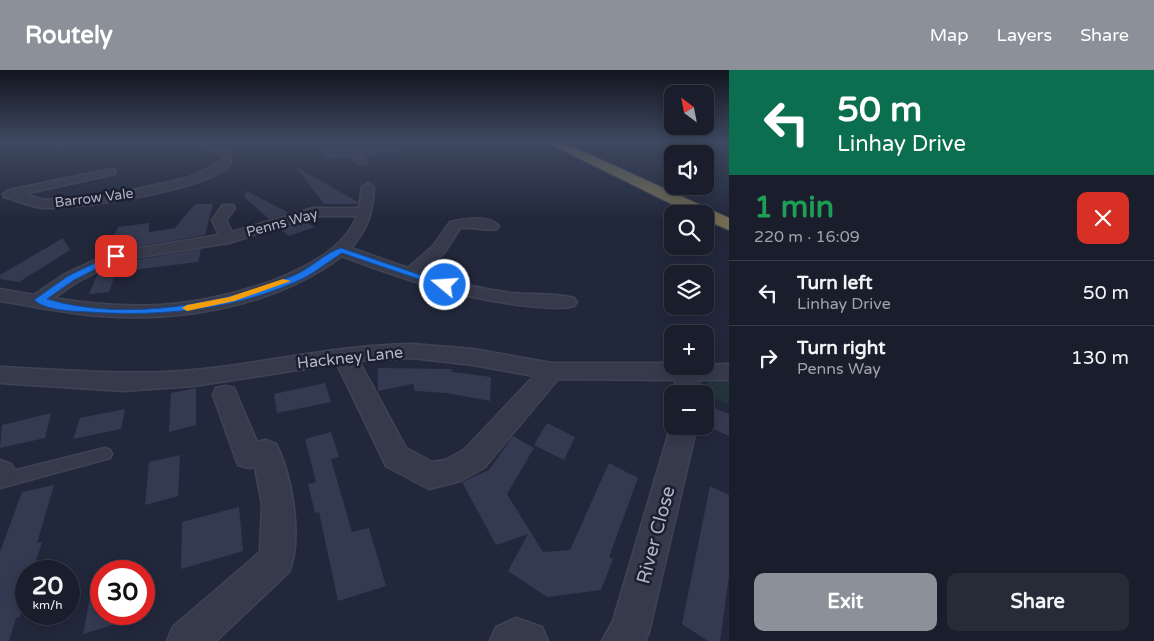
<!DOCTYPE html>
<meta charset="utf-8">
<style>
:root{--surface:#1a1e2c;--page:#272b38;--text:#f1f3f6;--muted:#9fa2a9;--line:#383c48;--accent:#8c9099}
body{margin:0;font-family:"Varela Round",sans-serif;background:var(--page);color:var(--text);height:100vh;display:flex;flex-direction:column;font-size:19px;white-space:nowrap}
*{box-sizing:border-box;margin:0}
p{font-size:16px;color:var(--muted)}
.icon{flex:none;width:28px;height:28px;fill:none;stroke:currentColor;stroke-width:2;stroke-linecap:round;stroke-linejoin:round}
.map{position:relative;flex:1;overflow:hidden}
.details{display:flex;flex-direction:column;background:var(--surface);width:425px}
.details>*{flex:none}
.hud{background:#0b6e4f;color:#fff;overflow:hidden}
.needle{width:32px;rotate:328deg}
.fabs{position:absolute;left:664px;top:15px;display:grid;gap:10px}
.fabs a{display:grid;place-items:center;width:50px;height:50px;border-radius:10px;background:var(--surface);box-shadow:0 2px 12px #0003,0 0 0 1px var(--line);font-size:25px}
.speed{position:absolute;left:15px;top:490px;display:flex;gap:10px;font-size:25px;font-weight:700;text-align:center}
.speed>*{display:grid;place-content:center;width:65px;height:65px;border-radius:50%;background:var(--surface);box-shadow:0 2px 12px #0003,0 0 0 1px var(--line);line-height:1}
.speed small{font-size:12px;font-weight:400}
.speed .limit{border:8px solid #d22;background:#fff;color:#111}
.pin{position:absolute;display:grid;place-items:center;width:42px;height:42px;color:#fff;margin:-21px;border-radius:10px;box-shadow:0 2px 8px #0006}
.me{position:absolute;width:55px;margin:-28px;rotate:288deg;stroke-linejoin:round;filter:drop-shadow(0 0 4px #0008)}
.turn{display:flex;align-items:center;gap:18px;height:105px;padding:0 25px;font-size:22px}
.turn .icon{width:65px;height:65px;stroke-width:2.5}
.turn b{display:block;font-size:35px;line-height:42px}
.round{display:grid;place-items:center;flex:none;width:52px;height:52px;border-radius:10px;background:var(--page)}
.overview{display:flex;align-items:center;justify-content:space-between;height:85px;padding:0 25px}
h1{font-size:30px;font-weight:800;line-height:38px;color:#1e9e55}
.cta{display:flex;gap:10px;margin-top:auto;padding:10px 25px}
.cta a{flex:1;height:58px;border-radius:10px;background:var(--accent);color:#fff;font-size:20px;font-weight:800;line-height:58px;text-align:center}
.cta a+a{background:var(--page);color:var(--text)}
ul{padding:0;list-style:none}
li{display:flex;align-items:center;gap:15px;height:65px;padding:0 25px;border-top:1px solid var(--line)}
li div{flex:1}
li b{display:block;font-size:19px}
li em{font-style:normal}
header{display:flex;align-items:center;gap:30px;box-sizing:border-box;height:70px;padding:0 25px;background:var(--accent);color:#fff}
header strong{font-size:24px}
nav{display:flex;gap:28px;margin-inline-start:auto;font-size:18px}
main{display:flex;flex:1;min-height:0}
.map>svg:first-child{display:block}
.green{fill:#24343c}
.building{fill:#343a52}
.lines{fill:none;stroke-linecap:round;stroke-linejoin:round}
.lane-casing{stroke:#3f4354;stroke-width:3}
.street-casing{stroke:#3f4354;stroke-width:3}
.highway-casing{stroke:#3e4253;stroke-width:2}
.lane{fill:#363a4b;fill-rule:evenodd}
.street{fill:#363a4b;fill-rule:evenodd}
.highway{fill:#726c52;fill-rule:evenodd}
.route{fill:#1a73e8;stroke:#114b97}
.slow{fill:#f59e0b}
.labels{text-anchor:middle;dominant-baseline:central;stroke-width:5;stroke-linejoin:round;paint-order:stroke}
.far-street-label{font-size:14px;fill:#b1b5c7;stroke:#1b1f30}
.street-label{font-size:16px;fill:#b1b5c7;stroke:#1b1f30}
.near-street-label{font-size:19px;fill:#b1b5c7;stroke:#1b1f30}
</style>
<header>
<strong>Routely</strong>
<nav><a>Map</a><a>Layers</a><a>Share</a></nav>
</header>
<main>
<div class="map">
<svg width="729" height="571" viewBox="0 0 729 571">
<rect width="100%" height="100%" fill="#22283b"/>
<path class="green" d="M708 308 729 311V335L710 327Z"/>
<path class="building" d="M310 71H338L351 88 326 89Z
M353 71H401L402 82 365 86Z
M295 96 358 132V134H324Z
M247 121 289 143 269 149 244 127Z
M195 134H213L205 165 107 182 118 157 149 153V162L175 158Z
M304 151 315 157 289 166 280 159Z
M63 168 70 180 19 212 0 209V205Z
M201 179 198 192 116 202 109 222 89 224 98 203 121 192Z
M378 298 451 299 452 302 491 307 490 331 447 323 415 321 413 314 378 321Z
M325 313 331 332 277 343 274 324Z
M196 318V355L169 362 171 323Z
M714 338 729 344V366L709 357Z
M125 339 121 359 73 369 80 348Z
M51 343 45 368 0 378 2 355Z
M547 353 575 367 564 390 534 375Z
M331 362 339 387 331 389 352 462 369 458 386 516 338 531 319 442 315 443 308 414 316 412 305 369Z
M513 366 534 378 507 424 543 482 570 480 609 393 638 408 609 487 613 489 601 520 547 527 508 501 528 464 496 475 462 412 489 400Z
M180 385 178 426 145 435 149 392Z
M54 415 37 473 42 472 33 501H26V526L20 547 16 548 9 571H0V482L22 422Z
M710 416 729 425V507L720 571H708L682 554Z
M239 437 243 481 181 499 182 452Z
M93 511H101V544H136V548L83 564Z"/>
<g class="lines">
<defs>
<path id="lane" d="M64 71H71L63 76V79H59L58 75Z
M105 378 110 380 112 384 110 388 0 418V404Z"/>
<path id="street" d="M181 71H199L231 80V94C207 121 82 138 45 138 32 138 17 130 4 127L3 124 9 120 111 99 115 100V104L24 124 44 130 111 125 187 108 221 92 222 84Z
M340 71H350L367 92 366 94H358Z
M368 113 374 117C373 142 368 159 351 178L408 198 433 176 450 152C463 149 489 144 499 156L497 159C485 162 473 156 460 158L445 182 423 203C452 212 481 219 511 223 532 225 554 223 574 228L577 232 574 236C559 240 542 237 528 236 463 229 402 209 342 186 275 236 184 252 102 246 68 244 34 236 0 231V219L34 225 65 204 110 183 219 165 212 150 223 135H233L235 138 226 150 232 162 313 138H359L362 117ZM314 146H357C335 204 216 232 160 235 125 237 89 234 54 228L77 212 120 190 229 173Z
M412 274 473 279 552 293H672V296L729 294V310H698L704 324H679L674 310 558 309 484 398 460 411 429 419 386 396 337 294 194 316 122 321 0 313V297C65 300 129 306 194 300 267 293 338 275 412 274ZM412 288 473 295 534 306 464 380 445 390 432 392 406 378 359 291Z
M225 316 234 318 257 372 266 370 276 374C292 405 303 469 289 502L216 571H167L173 557 260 482 262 435 255 397 248 398 238 395 213 325 216 318Z
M672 352V356H697L649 562 645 571H602L613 551Z
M0 390 11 394 16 403 10 413 0 417Z
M516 548 542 557 548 571H490L496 557Z"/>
<path id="highway" d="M544 71H560L729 148V160L705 150V144H692Z"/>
</defs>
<use href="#lane" class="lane-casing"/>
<use href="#street" class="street-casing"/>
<use href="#highway" class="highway-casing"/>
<use href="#lane" class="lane"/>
<use href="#street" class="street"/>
<use href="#highway" class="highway"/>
</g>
<linearGradient id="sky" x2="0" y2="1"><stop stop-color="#131620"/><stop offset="0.47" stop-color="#3e4860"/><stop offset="1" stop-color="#3e4860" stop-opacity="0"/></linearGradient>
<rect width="729" height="151" fill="url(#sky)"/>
<path class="route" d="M341 178 450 215 442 217 342 183C329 191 317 201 304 208 237 240 161 247 89 242 73 241 46 241 34 230L68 206 116 183 119 184V187L74 210 47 229C124 252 222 235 295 205 311 198 325 183 341 178Z"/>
<path class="slow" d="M283 209 291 211 234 231 187 241 182 238 187 235 229 227Z"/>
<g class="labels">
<g class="far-street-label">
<text transform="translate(94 128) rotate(-7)">Barrow Vale</text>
<text transform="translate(282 153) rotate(-15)">Penns Way</text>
</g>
<g class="street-label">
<text transform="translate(350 288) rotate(-6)">Hackney Lane</text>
</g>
<g class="near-street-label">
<text transform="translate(656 465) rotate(-75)">River Close</text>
</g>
</g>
</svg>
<div class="fabs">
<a><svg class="needle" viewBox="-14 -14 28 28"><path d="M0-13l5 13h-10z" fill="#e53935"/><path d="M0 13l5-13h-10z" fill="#9fa2a9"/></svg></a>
<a><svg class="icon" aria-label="sound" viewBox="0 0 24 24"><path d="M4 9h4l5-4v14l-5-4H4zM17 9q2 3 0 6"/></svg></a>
<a><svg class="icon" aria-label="search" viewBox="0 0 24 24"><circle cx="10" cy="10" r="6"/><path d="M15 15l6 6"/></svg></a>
<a><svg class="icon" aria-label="layers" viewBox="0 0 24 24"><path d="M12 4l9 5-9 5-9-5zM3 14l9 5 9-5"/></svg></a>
<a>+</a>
<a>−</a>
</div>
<div class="speed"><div>20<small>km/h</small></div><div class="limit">30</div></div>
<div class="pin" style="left:116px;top:186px;background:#d93025"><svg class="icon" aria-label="arrive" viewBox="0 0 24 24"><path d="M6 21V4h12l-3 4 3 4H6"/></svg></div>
<svg class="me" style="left:445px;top:215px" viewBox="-20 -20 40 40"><circle r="17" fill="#1a73e8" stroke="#fff" stroke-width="3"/><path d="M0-11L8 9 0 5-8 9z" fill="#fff"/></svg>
</div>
<section class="details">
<div class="hud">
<div class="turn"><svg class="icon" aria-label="left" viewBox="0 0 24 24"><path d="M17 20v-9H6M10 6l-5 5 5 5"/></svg><div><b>50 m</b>Linhay Drive</div></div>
</div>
<div class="overview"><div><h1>1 min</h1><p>220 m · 16:09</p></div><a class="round" style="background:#d93025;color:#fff"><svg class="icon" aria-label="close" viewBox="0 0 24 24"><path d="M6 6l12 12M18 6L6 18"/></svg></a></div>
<ul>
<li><svg class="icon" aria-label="left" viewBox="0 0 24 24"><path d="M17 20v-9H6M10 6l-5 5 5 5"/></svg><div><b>Turn left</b><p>Linhay Drive</p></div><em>50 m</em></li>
<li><svg class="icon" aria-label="right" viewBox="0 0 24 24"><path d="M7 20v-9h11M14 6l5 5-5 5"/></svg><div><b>Turn right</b><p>Penns Way</p></div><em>130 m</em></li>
</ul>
<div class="cta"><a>Exit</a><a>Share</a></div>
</section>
</main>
